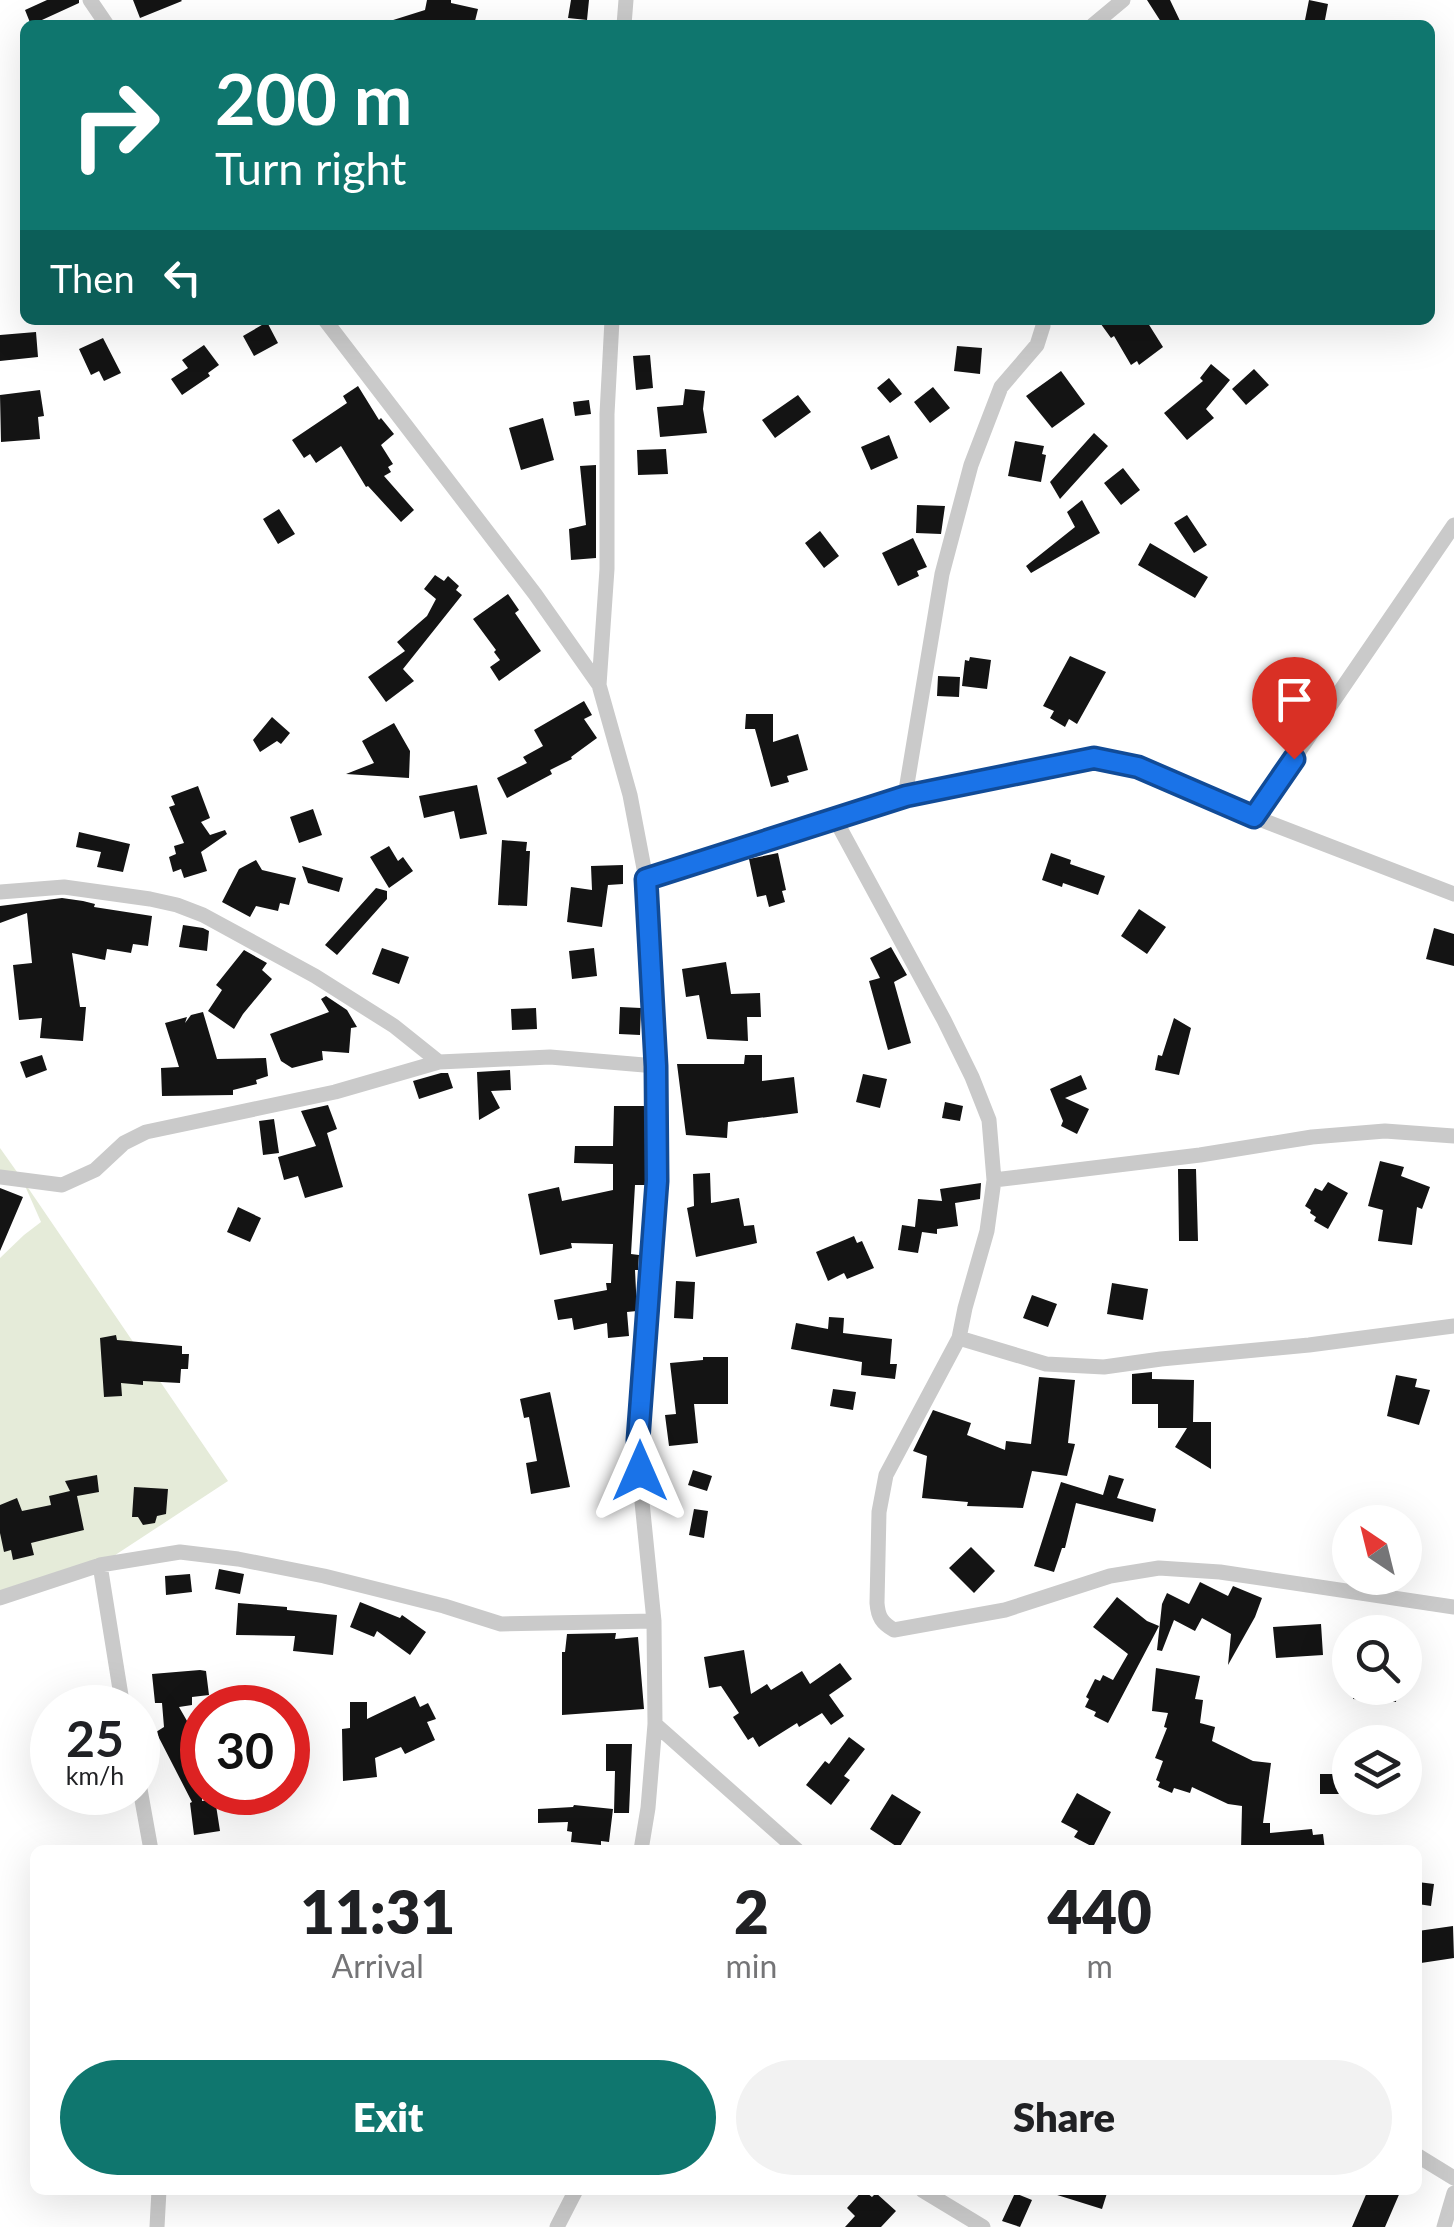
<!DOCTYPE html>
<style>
:root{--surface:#fff;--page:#f2f2f2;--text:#202124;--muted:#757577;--accent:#0f766e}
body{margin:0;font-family:Lato,sans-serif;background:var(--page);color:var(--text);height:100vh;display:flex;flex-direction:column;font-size:38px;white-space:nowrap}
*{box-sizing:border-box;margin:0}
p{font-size:32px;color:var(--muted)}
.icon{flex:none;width:55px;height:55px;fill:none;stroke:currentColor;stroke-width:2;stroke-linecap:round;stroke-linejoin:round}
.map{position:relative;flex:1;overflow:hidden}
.drawer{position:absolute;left:30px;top:1845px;width:1392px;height:350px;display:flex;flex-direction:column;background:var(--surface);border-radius:15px;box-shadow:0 10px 40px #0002}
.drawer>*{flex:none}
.hud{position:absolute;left:20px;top:20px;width:1415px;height:305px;border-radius:15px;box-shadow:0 10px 40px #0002;background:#0f766e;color:#fff;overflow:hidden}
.needle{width:65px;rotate:325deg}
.buttons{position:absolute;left:1332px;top:1505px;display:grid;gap:20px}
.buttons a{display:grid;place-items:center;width:90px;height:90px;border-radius:50%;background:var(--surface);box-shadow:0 10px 40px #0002;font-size:50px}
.speed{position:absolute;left:30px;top:1685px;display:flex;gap:20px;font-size:50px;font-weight:700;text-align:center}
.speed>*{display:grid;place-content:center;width:130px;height:130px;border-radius:50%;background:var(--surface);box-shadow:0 10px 40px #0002;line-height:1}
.speed small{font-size:25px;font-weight:400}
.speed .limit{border:15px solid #d22;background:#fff;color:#111}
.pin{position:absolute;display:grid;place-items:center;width:85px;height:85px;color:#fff;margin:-102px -42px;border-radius:50% 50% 50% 0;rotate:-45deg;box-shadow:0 0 10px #0007}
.pin .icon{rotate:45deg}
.me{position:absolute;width:110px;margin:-55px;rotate:0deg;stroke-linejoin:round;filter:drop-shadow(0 0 8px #0008)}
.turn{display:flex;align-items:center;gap:35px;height:210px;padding:0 30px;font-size:45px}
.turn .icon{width:130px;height:130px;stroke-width:2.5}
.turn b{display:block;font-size:70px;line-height:85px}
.then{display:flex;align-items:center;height:95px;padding:0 30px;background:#0003;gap:20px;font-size:38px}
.eta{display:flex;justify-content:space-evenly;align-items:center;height:170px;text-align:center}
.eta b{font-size:60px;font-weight:800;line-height:70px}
.action{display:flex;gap:20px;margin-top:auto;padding:20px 30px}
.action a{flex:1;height:115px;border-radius:60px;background:var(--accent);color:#fff;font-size:40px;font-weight:800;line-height:115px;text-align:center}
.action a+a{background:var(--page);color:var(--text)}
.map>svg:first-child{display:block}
.green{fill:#e5ebd9}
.building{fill:#141414}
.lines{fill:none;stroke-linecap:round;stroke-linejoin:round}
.street{stroke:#cacaca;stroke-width:15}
.route-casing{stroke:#114b97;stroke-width:25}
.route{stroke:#1a73e8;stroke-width:18}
</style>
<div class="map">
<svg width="1454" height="2227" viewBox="0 0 1454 2227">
<rect width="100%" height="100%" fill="#fff"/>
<path class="green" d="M0 1148 22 1179 228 1481 100 1565 0 1598V1258L24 1235 41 1222 22 1179 0 1177Z"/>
<path class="building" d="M47 0H79V3L31 25 25 10Z
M133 0H181L182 1 140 18Z
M427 0H451V3L478 9 474 25H390V21L425 10Z
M571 0H589L587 20 568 18Z
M1147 0H1170L1182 25H1163Z
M1309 0 1328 4 1324 25H1304Z
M1098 320H1146L1163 347 1139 365 1137 361 1131 365 1114 336 1111 338Z
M267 322 278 343 254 356 243 336Z
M36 332 38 357 0 361V335Z
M103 338 121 373 104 381 99 371 91 375 79 349Z
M204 345 219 365 208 373 210 376 182 395 171 379 188 368 182 360Z
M957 346 982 348 980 374 954 371Z
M650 355 653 388 636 390 633 356Z
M1211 364 1230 380 1206 409 1214 418 1187 440 1164 413 1203 381 1200 378Z
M1254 369 1269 385 1246 405 1232 389Z
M1061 371 1085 404 1052 428 1026 396Z
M889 378 902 394 890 403 877 388Z
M358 386 379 420 381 418 394 434 381 445 393 464 388 467 391 472 384 476 414 510 401 522 368 486 366 487 341 446 316 463 310 454 304 458 292 440 347 403 343 396Z
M933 387 950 408 930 423 914 402Z
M685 389 705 391 703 409 707 433 660 437 657 407 683 405Z
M40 390 44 416 38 417 40 439 1 442 0 395Z
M798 395 811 412 775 438 762 420Z
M589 400 591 414 575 416 573 402Z
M543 418 554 460 521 470 509 428Z
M1094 433 1108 446 1060 499 1050 482Z
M889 435 898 458 871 470 861 447Z
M1015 441 1044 446 1042 454 1046 455 1041 482 1008 476Z
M666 449 668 474 638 475 637 450Z
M596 465V558L571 560 569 529 586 525 580 466Z
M1123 468 1140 490 1121 505 1104 483Z
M1082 500 1100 533 1031 573 1026 566 1075 527 1067 512Z
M917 505 945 506 941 534 916 533Z
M279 509 295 534 278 544 263 519Z
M1187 515 1207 545 1194 553 1174 523Z
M820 531 839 556 824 568 805 543Z
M913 538 927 567 917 571 919 576 898 586 882 553Z
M1150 543 1208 577 1195 598 1138 565Z
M435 575 444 581 448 576 459 586 456 590 462 595 403 669 414 681 386 702 368 677 405 651 397 642 427 616 436 599 424 589Z
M508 594 519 610 515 613 541 651 499 681 490 667 500 660 494 652 496 650 473 619Z
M1070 656 1106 672 1077 724 1069 719 1065 727 1050 718 1054 711 1043 706Z
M970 657 991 660 987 689 962 686 965 660 969 661Z
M938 676 960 677 959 697 937 696Z
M584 701 592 715 584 719 597 738 571 757 572 759 550 770 552 774 507 798 497 778 527 763 523 757 543 746 534 730Z
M746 714H773V742L798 734 808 770 787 776 789 782 771 787 755 729H745Z
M272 717 290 733 281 744 277 741 260 752 253 740Z
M394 723 410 751 409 778 346 774 374 763 362 741Z
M477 785 487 834 460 839 454 811 424 818 419 796Z
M198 786 210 818 201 822 210 835 225 830 227 834 201 852 207 871 184 878 181 869 173 872 169 857 176 854 174 846 184 843 169 807 175 805 171 796Z
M313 809 322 835 299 843 290 817Z
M79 832 130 844 123 872 97 867 101 852 76 847Z
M502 840 527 842 526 851H530L527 906 498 905Z
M389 846 398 861 403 857 413 871 389 888 370 857Z
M778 853 786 890 782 891 785 902 769 907 766 895 757 897 749 859Z
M1051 853 1071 860 1070 864 1105 876 1098 895 1063 883 1062 887 1042 880Z
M256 860 262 870 296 878 289 905 280 903 278 911 256 906 250 917 222 902 239 869Z
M623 865V884L608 885 602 927 567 922 571 887 592 890 591 866Z
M302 866 343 878 339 892 308 883Z
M376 888 387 891V899L337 955 325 945Z
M62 898 83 901 95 904 94 907 152 916 148 946 133 944 131 953 107 949 105 960 72 953 80 1007H86L83 1041 40 1038 42 1018 19 1020 13 965 32 963 27 913 0 923V906Z
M1139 909 1166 927 1147 954 1121 936Z
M183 925 203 928 209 931 207 951 179 947Z
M1434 928 1454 934V966L1426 959Z
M891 947 907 975 894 982 911 1043 888 1050 869 981 880 978 870 958Z
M382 948 409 957 399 984 372 974Z
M594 948 597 976 572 979 569 951Z
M244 950 267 963 262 970 272 979 243 1014 234 1029 208 1011 222 990 216 985Z
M726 962 731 994 760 993 761 1017H747L748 1041 707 1039 699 995 686 997 682 969Z
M326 996 347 1010 357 1027 351 1028 349 1053 322 1051 323 1060 292 1068 281 1061 270 1034 329 1012 321 999Z
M620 1007 641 1008 640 1035 619 1034Z
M536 1008 537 1029 512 1030 511 1009Z
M203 1012 217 1059 266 1058 268 1076 256 1080 257 1084 233 1090V1095L162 1096 161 1068 179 1067 165 1023 187 1017 185 1023 191 1015Z
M1174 1018 1191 1028 1179 1075 1155 1070 1158 1055 1162 1056Z
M42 1055 47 1070 26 1078 20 1062Z
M745 1055H762V1081L794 1077 798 1113 728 1122 727 1138 686 1135 677 1064H744Z
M510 1070 511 1090 491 1091 500 1108 479 1120 477 1072Z
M441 1073H448L453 1088 419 1099 413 1081Z
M863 1074 887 1079 880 1108 856 1102Z
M1081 1075 1087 1089 1065 1098 1089 1109 1077 1134 1061 1126 1063 1121 1050 1089Z
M945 1102 963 1106 960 1121 942 1118Z
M328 1105 337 1129 327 1133 343 1187 305 1198 298 1176 284 1180 278 1157 316 1146 301 1111Z
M614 1106H645L646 1181 645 1185H635L631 1254 639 1255 638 1270H635L637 1311 627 1312 629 1336 608 1338 607 1323 574 1330 572 1318 558 1320 554 1300 607 1290 606 1283H611L613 1244 571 1243 572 1248 540 1255 528 1194 559 1187 562 1201 613 1190V1164L574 1163 575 1146H613Z
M274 1119 279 1153 263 1155 259 1121Z
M1380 1161 1404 1167 1401 1176 1430 1187 1422 1209 1417 1207 1412 1245 1378 1241 1383 1210 1368 1206Z
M1178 1169H1196L1198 1241H1179Z
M710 1173 711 1203 739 1198 744 1226 754 1225 757 1243 696 1257 687 1208 694 1206 693 1174Z
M1328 1182 1348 1193 1328 1229 1314 1221 1316 1217 1310 1213 1311 1210 1305 1206 1315 1188 1322 1191Z
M981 1183 980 1199 955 1203 958 1226 937 1229V1234L922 1232 918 1253 898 1250 902 1225 915 1227 918 1199 942 1201 940 1189Z
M0 1188 23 1197 0 1251Z
M238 1207 261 1218 250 1242 227 1232Z
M854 1236 857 1243 862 1241 874 1268 847 1279 844 1273 828 1281 816 1252Z
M676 1281 695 1282 693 1319 674 1318Z
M1112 1283 1148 1289 1143 1320 1107 1314Z
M1032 1295 1057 1304 1048 1327 1023 1318Z
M829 1317 844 1318 843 1333 892 1339 890 1364H897L895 1379 861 1375 862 1362 791 1349 796 1323 828 1329Z
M116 1335 117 1340 182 1346V1354H189L188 1369H181L180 1383 143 1381V1385L121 1383 122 1396 104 1397 100 1338Z
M703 1357H728V1404H694L698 1443 669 1446 665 1415 676 1414 670 1363 703 1360Z
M1152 1372V1379L1194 1380 1193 1422H1211V1469L1175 1447 1187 1428H1158V1404H1132V1374Z
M1396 1375 1417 1379 1415 1387 1430 1390 1419 1425 1387 1416Z
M1039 1377 1075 1380 1068 1443 1075 1444 1067 1476 1032 1471 1023 1508 967 1506 968 1502 922 1498 927 1456 913 1451 933 1410 971 1423 967 1435 1005 1450 1006 1441 1031 1444Z
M833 1389 856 1392 853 1410 830 1406Z
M550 1392 570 1487 531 1494 526 1463 537 1461 529 1417 524 1418 520 1399Z
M693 1470 712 1476 707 1491 688 1485Z
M97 1475 99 1492 77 1496 84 1530 31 1543 34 1555 13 1560 11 1550 4 1552 0 1533V1505L17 1498 22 1511 51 1505 49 1496 70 1491 65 1481Z
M1109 1475 1124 1479 1117 1498 1156 1509 1153 1522 1076 1503 1065 1548H1062L1054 1572 1034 1566 1061 1482 1103 1495Z
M134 1487 168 1489 166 1514 157 1516 155 1523 143 1525 138 1517H132Z
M694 1509 708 1511 704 1538 689 1535Z
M971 1547 995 1571 974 1593 949 1568Z
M219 1569 244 1574 240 1594 215 1589Z
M190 1574 192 1592 166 1595 165 1576Z
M1200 1582 1228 1596 1233 1586 1262 1598 1255 1617 1228 1665 1231 1634 1202 1618 1195 1631 1174 1620 1162 1651 1157 1650 1162 1604 1167 1593 1189 1604Z
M1117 1597 1147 1621 1159 1626 1108 1723 1094 1716 1096 1712 1085 1707 1089 1699 1086 1697 1095 1679 1100 1681 1103 1675 1113 1680 1128 1654 1093 1627Z
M360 1602 400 1618 402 1615 426 1632 410 1655 377 1631 374 1637 350 1627Z
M238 1603 287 1607V1610L337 1615 333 1655 293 1651 295 1636 236 1635Z
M1321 1624 1323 1655 1276 1658 1273 1627Z
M616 1633 615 1639 638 1637 644 1709 562 1715V1652H565L567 1634Z
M744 1650 751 1694 767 1684 771 1690 802 1671 810 1684 840 1663 852 1679 829 1695 844 1716 831 1725 822 1713 799 1727 797 1723 759 1747 753 1737 748 1740 733 1717 739 1713 721 1686 709 1688 704 1657Z
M1156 1668 1200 1676 1195 1699 1203 1700 1200 1723 1215 1727 1212 1741 1253 1761 1271 1763 1263 1823H1270V1833L1312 1829 1313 1835 1323 1834 1325 1850H1241L1242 1806 1228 1804 1192 1787 1190 1793 1174 1788 1172 1793 1158 1787 1160 1782 1156 1780 1163 1761 1155 1758 1167 1728 1164 1727 1168 1713 1152 1711Z
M200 1670 206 1671 209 1695 192 1697V1705L179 1707 202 1747V1801L215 1799 220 1831 194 1835 190 1803 192 1802 156 1732 164 1727 162 1703H155L152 1674Z
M1353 1688H1397L1396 1702 1353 1699Z
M415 1696 420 1707 428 1703 436 1719 427 1722 435 1740 405 1754 401 1747 375 1758 377 1777 343 1781 342 1729 350 1728V1702H367V1719Z
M849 1737 865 1749 844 1776 850 1780 831 1805 806 1785 825 1761 829 1764Z
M606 1744H632L629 1813H614L615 1771H606Z
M1320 1774H1343V1794H1320Z
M1077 1793 1111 1812 1093 1847 1074 1837 1078 1831 1061 1822Z
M892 1794 921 1812 899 1848 870 1829Z
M574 1805 613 1809 609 1842 601 1841V1845L571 1842 572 1832 567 1831 568 1822 538 1823V1809L573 1807Z
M1418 1882 1434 1884 1431 1906 1418 1904Z
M1453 1926 1454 1958 1421 1963 1420 1954 1418 1955V1931Z
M863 2190 872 2197 876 2193 896 2211 881 2227H845L855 2216 847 2208Z
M1054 2190H1108L1102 2209 1054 2194Z
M1368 2190H1401L1385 2227H1352Z
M1015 2193 1032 2200 1020 2227 1002 2221Z"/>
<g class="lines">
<path class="street" d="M90 0 107 25
M624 25 626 0
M1093 25 1123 0
M325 320 535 594 599 685 630 795 646 879 656 1066 657 1181 639 1440 642 1502 654 1621 655 1724 797 1850
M599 685 607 569V414L612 320
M905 796 942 574 971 465 1001 387 1037 345 1043 326 1042 320
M1254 817 1454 525
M835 819 944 1020 972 1077 989 1120 994 1180 987 1231 965 1308 959 1338 886 1475 879 1512 877 1603C878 1617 882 1623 894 1630L1005 1610 1110 1576 1159 1568 1220 1572 1454 1607
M646 879 905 796 1094 757 1138 767 1254 817 1454 894
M0 892 64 887 150 899 177 905 203 915 315 976 394 1026 439 1062
M0 1177 62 1185 95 1170 124 1143 146 1132 335 1092 439 1062 550 1057 656 1066
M994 1180 1200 1155 1312 1137 1385 1131 1454 1136
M959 1338 1046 1364 1104 1367 1161 1359 1309 1345 1454 1326
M100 1565 123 1708
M0 1598 100 1565 180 1552 238 1559 324 1576 444 1606 501 1624 654 1621
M138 1778 151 1850
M641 1850 648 1808 655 1724
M1418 2156 1454 2178
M922 2190 983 2227
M157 2227 159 2190
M557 2227 576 2190
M1444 2227 1454 2193"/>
</g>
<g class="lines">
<defs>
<path id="route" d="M640 1471 638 1440 657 1181 656 1066 646 879 906 796 1094 758 1138 767 1254 817 1294 759"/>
</defs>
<use href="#route" class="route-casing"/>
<use href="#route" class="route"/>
</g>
</svg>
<div class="buttons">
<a><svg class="needle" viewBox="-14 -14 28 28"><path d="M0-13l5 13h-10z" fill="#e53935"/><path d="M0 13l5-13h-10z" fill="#757577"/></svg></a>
<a><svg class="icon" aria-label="search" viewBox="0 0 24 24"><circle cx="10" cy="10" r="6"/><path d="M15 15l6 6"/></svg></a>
<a><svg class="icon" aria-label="layers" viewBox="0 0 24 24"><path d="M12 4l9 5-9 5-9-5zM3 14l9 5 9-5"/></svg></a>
</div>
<div class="speed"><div>25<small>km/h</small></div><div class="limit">30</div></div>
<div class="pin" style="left:1294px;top:759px;background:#d93025"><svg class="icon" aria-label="arrive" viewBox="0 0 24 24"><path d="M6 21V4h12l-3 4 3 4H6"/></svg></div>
<svg class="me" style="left:640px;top:1471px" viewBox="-20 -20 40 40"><path d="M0-17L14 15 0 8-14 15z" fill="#1a73e8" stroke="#fff" stroke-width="4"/></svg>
<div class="hud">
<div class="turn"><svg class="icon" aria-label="right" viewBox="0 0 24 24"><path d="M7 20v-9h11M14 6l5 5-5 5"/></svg><div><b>200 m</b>Turn right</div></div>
<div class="then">Then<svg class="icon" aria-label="left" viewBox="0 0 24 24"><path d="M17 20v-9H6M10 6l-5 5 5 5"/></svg></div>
</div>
<section class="drawer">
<div class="eta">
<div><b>11:31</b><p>Arrival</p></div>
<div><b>2</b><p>min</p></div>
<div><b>440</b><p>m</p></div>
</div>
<div class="action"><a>Exit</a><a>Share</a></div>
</section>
</div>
